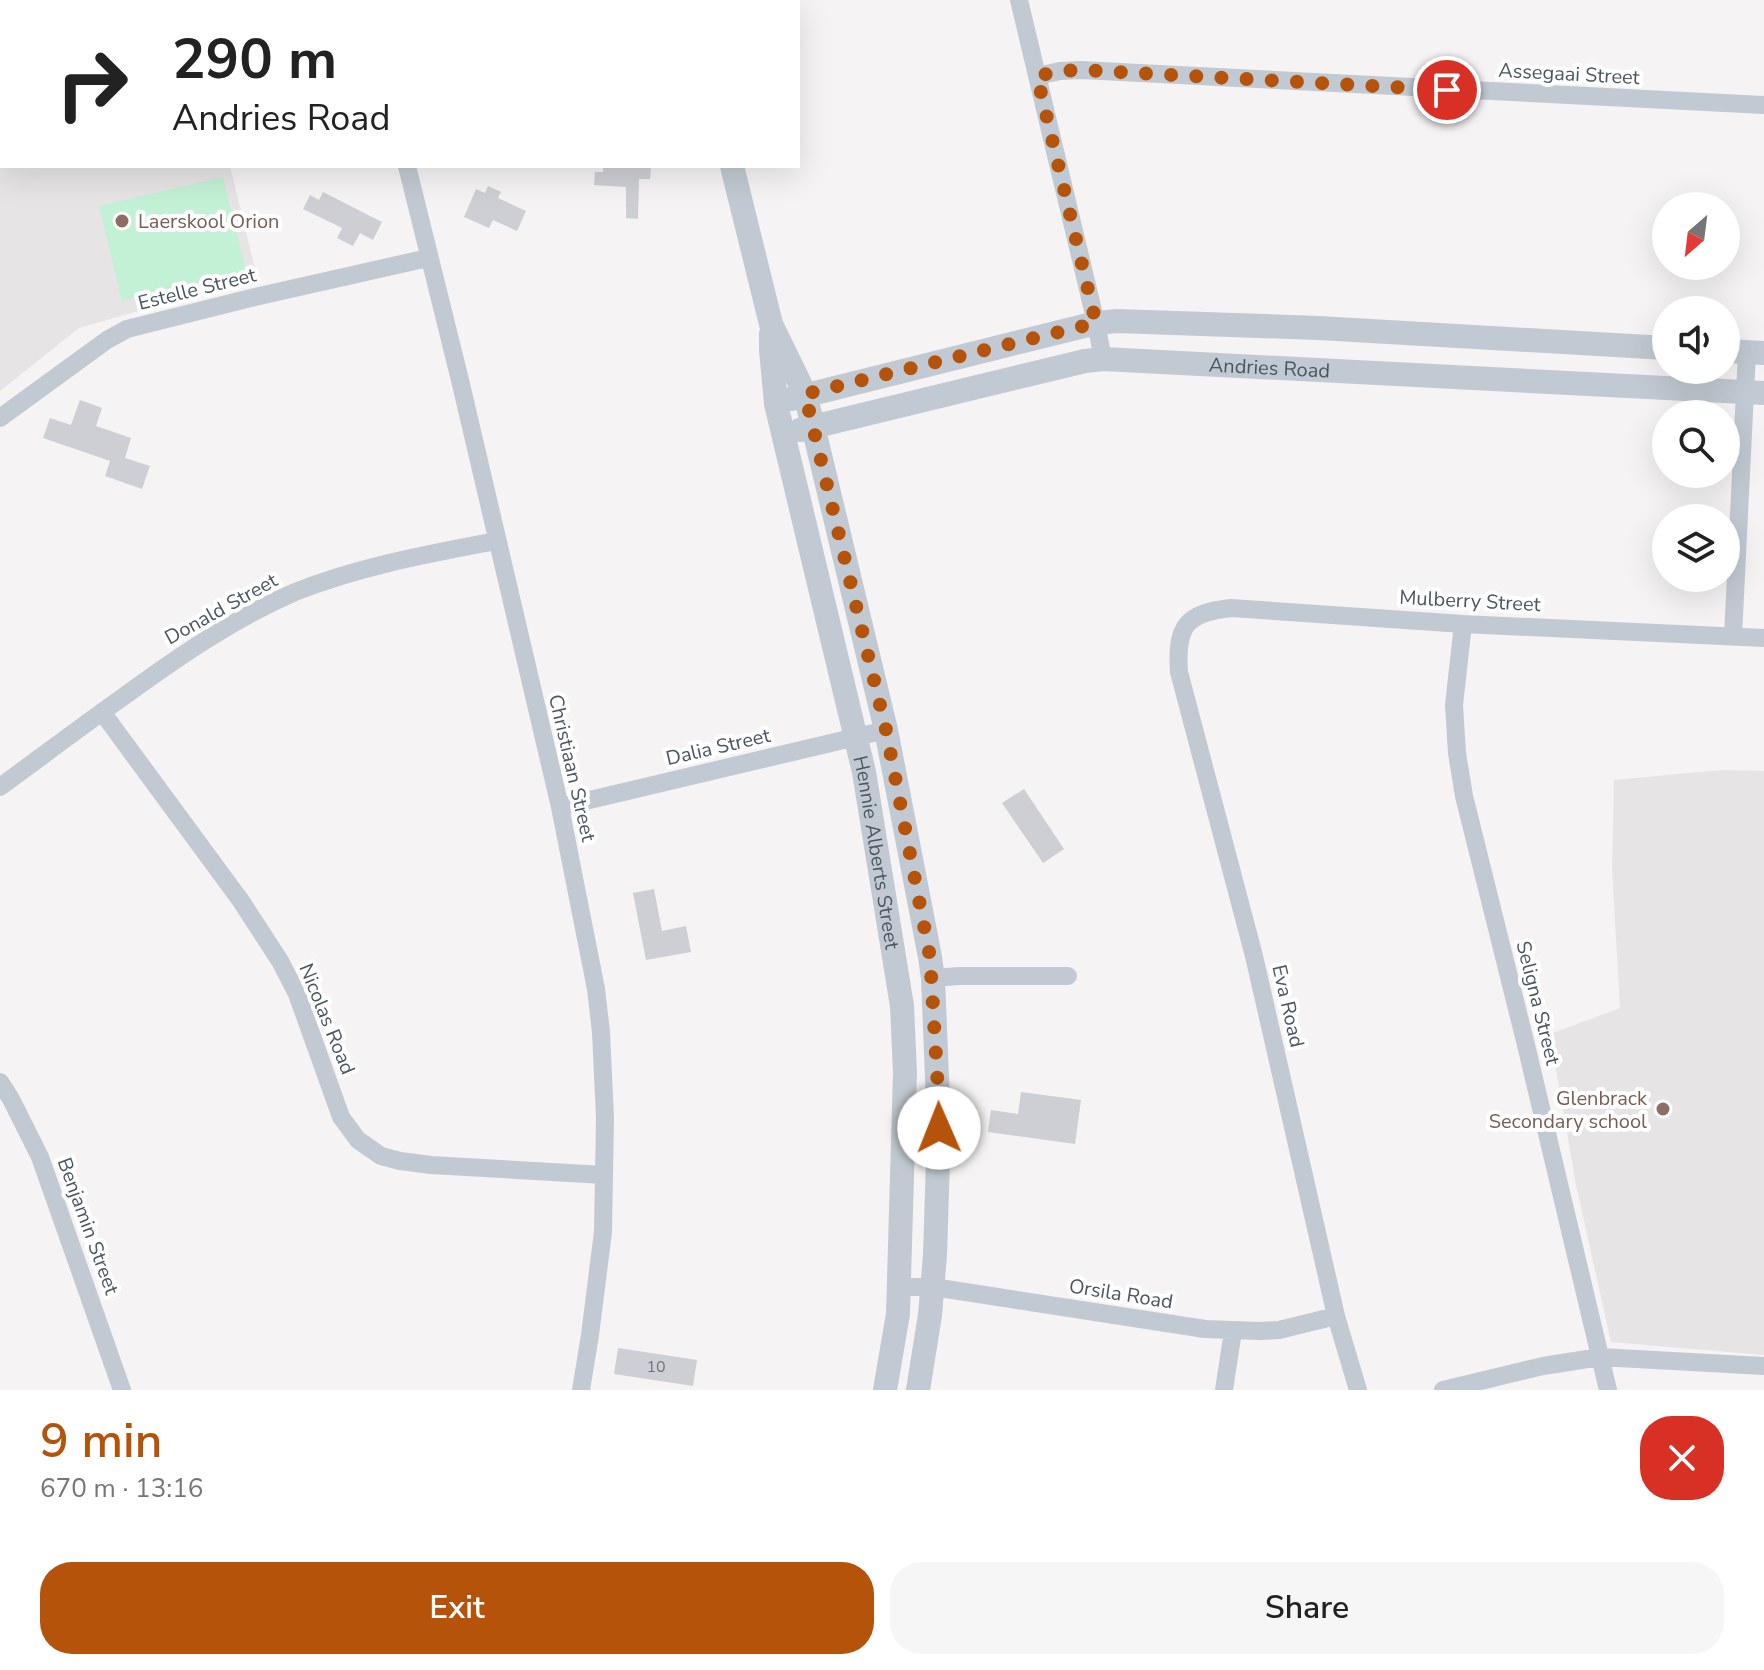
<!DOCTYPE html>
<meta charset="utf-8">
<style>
:root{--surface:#fff;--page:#f6f6f6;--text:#222;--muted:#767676;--accent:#b45309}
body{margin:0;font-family:"Nunito Sans",sans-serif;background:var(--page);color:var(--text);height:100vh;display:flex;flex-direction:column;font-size:30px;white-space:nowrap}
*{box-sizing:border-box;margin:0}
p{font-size:26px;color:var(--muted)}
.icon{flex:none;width:44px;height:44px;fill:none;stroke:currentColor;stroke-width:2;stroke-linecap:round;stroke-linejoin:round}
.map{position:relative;height:1390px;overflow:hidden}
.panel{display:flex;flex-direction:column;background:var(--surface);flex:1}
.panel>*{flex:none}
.hud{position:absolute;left:0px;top:0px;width:800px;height:168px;box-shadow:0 8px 32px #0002;background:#fff;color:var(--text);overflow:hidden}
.needle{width:52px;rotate:208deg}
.fabs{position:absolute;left:1652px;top:192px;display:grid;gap:16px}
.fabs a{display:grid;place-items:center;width:88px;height:88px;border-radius:50%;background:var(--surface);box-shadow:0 8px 32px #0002;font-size:40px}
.pin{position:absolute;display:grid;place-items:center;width:68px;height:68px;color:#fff;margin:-34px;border:4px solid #fff;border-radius:50%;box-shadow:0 2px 8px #0007}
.me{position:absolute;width:88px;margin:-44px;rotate:359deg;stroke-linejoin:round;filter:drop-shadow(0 0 6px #0008)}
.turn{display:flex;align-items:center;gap:28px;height:168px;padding:0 40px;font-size:36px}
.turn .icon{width:104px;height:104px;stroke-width:2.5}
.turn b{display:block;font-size:56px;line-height:68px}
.round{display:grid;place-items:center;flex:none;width:84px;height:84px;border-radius:32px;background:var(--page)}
.summary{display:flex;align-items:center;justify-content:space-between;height:136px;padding:0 40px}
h1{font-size:48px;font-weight:600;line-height:60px;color:var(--accent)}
.cta{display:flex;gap:16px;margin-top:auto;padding:16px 40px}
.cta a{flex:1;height:92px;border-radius:32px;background:var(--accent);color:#fff;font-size:32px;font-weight:600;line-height:92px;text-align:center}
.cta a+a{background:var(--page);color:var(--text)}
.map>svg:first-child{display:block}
.education{fill:#e6e4e5}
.green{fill:#c3f1d5}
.building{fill:#cdcfd5}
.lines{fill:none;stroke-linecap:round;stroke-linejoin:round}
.minor{stroke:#c1cad2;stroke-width:18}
.tertiary{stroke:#c1cad2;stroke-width:24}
.route{stroke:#b45309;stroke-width:14;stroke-dasharray:0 25.2}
.education-dot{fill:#8d6e63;stroke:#fff;stroke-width:3}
.labels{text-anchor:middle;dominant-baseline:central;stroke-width:8;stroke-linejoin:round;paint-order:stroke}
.number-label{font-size:16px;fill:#6b747e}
.street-label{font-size:20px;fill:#4a5661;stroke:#fff}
.education-label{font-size:20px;fill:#785e54;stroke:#fff;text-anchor:start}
</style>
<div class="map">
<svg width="1764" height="1390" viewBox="0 0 1764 1390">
<rect width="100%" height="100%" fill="#f5f3f3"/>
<path class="education" d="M0 0H189L190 2H2V166H230L257 277 79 328 0 391Z
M1721 770 1764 771V1355L1611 1342 1576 1185 1550 1034 1620 1008 1612 868 1614 780Z"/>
<path class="green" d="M223 177 246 271 122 301 99 206Z"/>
<path class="building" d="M603 166H651L650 179H639L638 219 626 218V187L594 185 595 172H603Z
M488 186 501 192 498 198 526 211 517 231 493 220 489 228 464 217 476 189 485 193Z
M323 192 382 222 373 240 360 233 353 246 337 238 342 228 303 209 310 195 319 200Z
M80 400 102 408 96 426 131 438 125 458 150 466 142 489 105 476 110 461 43 438 50 418 71 425Z
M1024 789 1064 849 1043 863 1002 803Z
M654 889 662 931 686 926 691 952 646 960 633 893Z
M1021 1092 1081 1100 1075 1144 988 1132 991 1110 1018 1114Z
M618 1348 697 1360 693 1386 614 1374Z"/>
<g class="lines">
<path class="minor" d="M357 0 358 2
M1019 0 1096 323 1103 359
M1037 76 1060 71 1081 70 1764 105
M407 166 460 380 560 807 596 989 601 1032 605 1118 603 1232 590 1335 581 1390
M0 418 107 340 127 329 255 297 428 258
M1463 624 1454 705 1457 753 1464 796 1526 1045 1608 1390
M1733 636 1747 352
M102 712 241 901 280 961 297 994 341 1117 358 1140 381 1156 400 1161 431 1165 604 1175
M0 787C41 757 82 726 123 697 178 657 233 619 295 592 360 566 428 554 496 541
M560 807 886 730
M933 978 959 976H1068
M0 1082 11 1099 40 1157 122 1390
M899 1287H933L1205 1329 1260 1331 1279 1330 1336 1316
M1224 1390 1233 1331
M1358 1390 1336 1316 1254 956 1179 672C1176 627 1185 613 1231 608L1463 624 1764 638
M1443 1390 1543 1366 1600 1357 1764 1366"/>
<g class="tertiary">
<path d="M689 0V2"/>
<path d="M732 166 771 324 805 394 813 426 886 730 930 957 933 978 939 1128 935 1255 930 1315 918 1390"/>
<path id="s1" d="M771 334V350L776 404 864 772 902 1006 905 1072 898 1314 885 1390"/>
<path d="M1726 351 1764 353"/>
<path d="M791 399 1096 323 1117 321 1319 328 1666 348"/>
<path id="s2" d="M800 430 1085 361 1103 359 1764 393"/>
</g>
</g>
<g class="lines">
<path class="route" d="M939 1128 938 1089 930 957 886 730 805 394 1096 323 1037 76 1060 71 1081 70 1447 90"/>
</g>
<g class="education-dot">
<circle cx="122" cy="221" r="8"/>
<circle cx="1663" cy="1109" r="8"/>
</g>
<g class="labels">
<g class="number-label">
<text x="656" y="1367">10</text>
</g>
<g class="street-label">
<text transform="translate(1569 74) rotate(3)">Assegaai Street</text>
<text transform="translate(197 289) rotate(-14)">Estelle Street</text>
<text stroke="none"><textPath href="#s2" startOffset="478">Andries Road</textPath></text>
<text transform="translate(1470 601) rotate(3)">Mulberry Street</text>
<text transform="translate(221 609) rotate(-29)">Donald Street</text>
<text transform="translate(718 747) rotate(-13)">Dalia Street</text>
<text transform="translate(572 768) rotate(77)">Christiaan Street</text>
<text stroke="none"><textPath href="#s1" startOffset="530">Hennie Alberts Street</textPath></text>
<text transform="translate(1538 1003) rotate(76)">Seligna Street</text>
<text transform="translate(1288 1006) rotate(77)">Eva Road</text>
<text transform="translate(327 1019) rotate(68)">Nicolas Road</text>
<text transform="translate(88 1226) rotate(70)">Benjamin Street</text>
<text transform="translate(1121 1294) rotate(9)">Orsila Road</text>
</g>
<g class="education-label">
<text x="138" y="221">Laerskool Orion</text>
<text x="1647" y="1098" text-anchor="end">Glenbrack<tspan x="1647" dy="23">Secondary school</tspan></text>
</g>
</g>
</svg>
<div class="fabs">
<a><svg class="needle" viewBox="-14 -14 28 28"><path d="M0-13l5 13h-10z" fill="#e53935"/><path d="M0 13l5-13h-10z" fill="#767676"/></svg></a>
<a><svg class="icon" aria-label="sound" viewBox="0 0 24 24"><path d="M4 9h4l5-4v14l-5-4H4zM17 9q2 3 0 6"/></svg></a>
<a><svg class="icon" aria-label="search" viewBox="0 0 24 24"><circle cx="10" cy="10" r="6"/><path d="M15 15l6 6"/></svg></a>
<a><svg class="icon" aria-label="layers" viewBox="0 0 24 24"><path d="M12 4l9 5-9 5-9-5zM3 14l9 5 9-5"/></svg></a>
</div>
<div class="pin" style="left:1447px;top:90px;background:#d93025"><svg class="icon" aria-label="arrive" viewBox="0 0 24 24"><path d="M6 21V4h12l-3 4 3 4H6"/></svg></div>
<svg class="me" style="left:939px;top:1128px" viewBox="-20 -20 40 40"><circle r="19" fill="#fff"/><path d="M0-13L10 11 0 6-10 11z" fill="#b45309"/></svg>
<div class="hud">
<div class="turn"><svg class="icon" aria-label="right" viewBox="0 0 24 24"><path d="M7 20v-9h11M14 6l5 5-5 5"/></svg><div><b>290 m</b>Andries Road</div></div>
</div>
</div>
<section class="panel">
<div class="summary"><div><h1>9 min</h1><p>670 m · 13:16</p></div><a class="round" style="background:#d93025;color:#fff"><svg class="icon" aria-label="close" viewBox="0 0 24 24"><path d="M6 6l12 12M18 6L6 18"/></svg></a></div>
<div class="cta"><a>Exit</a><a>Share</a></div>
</section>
